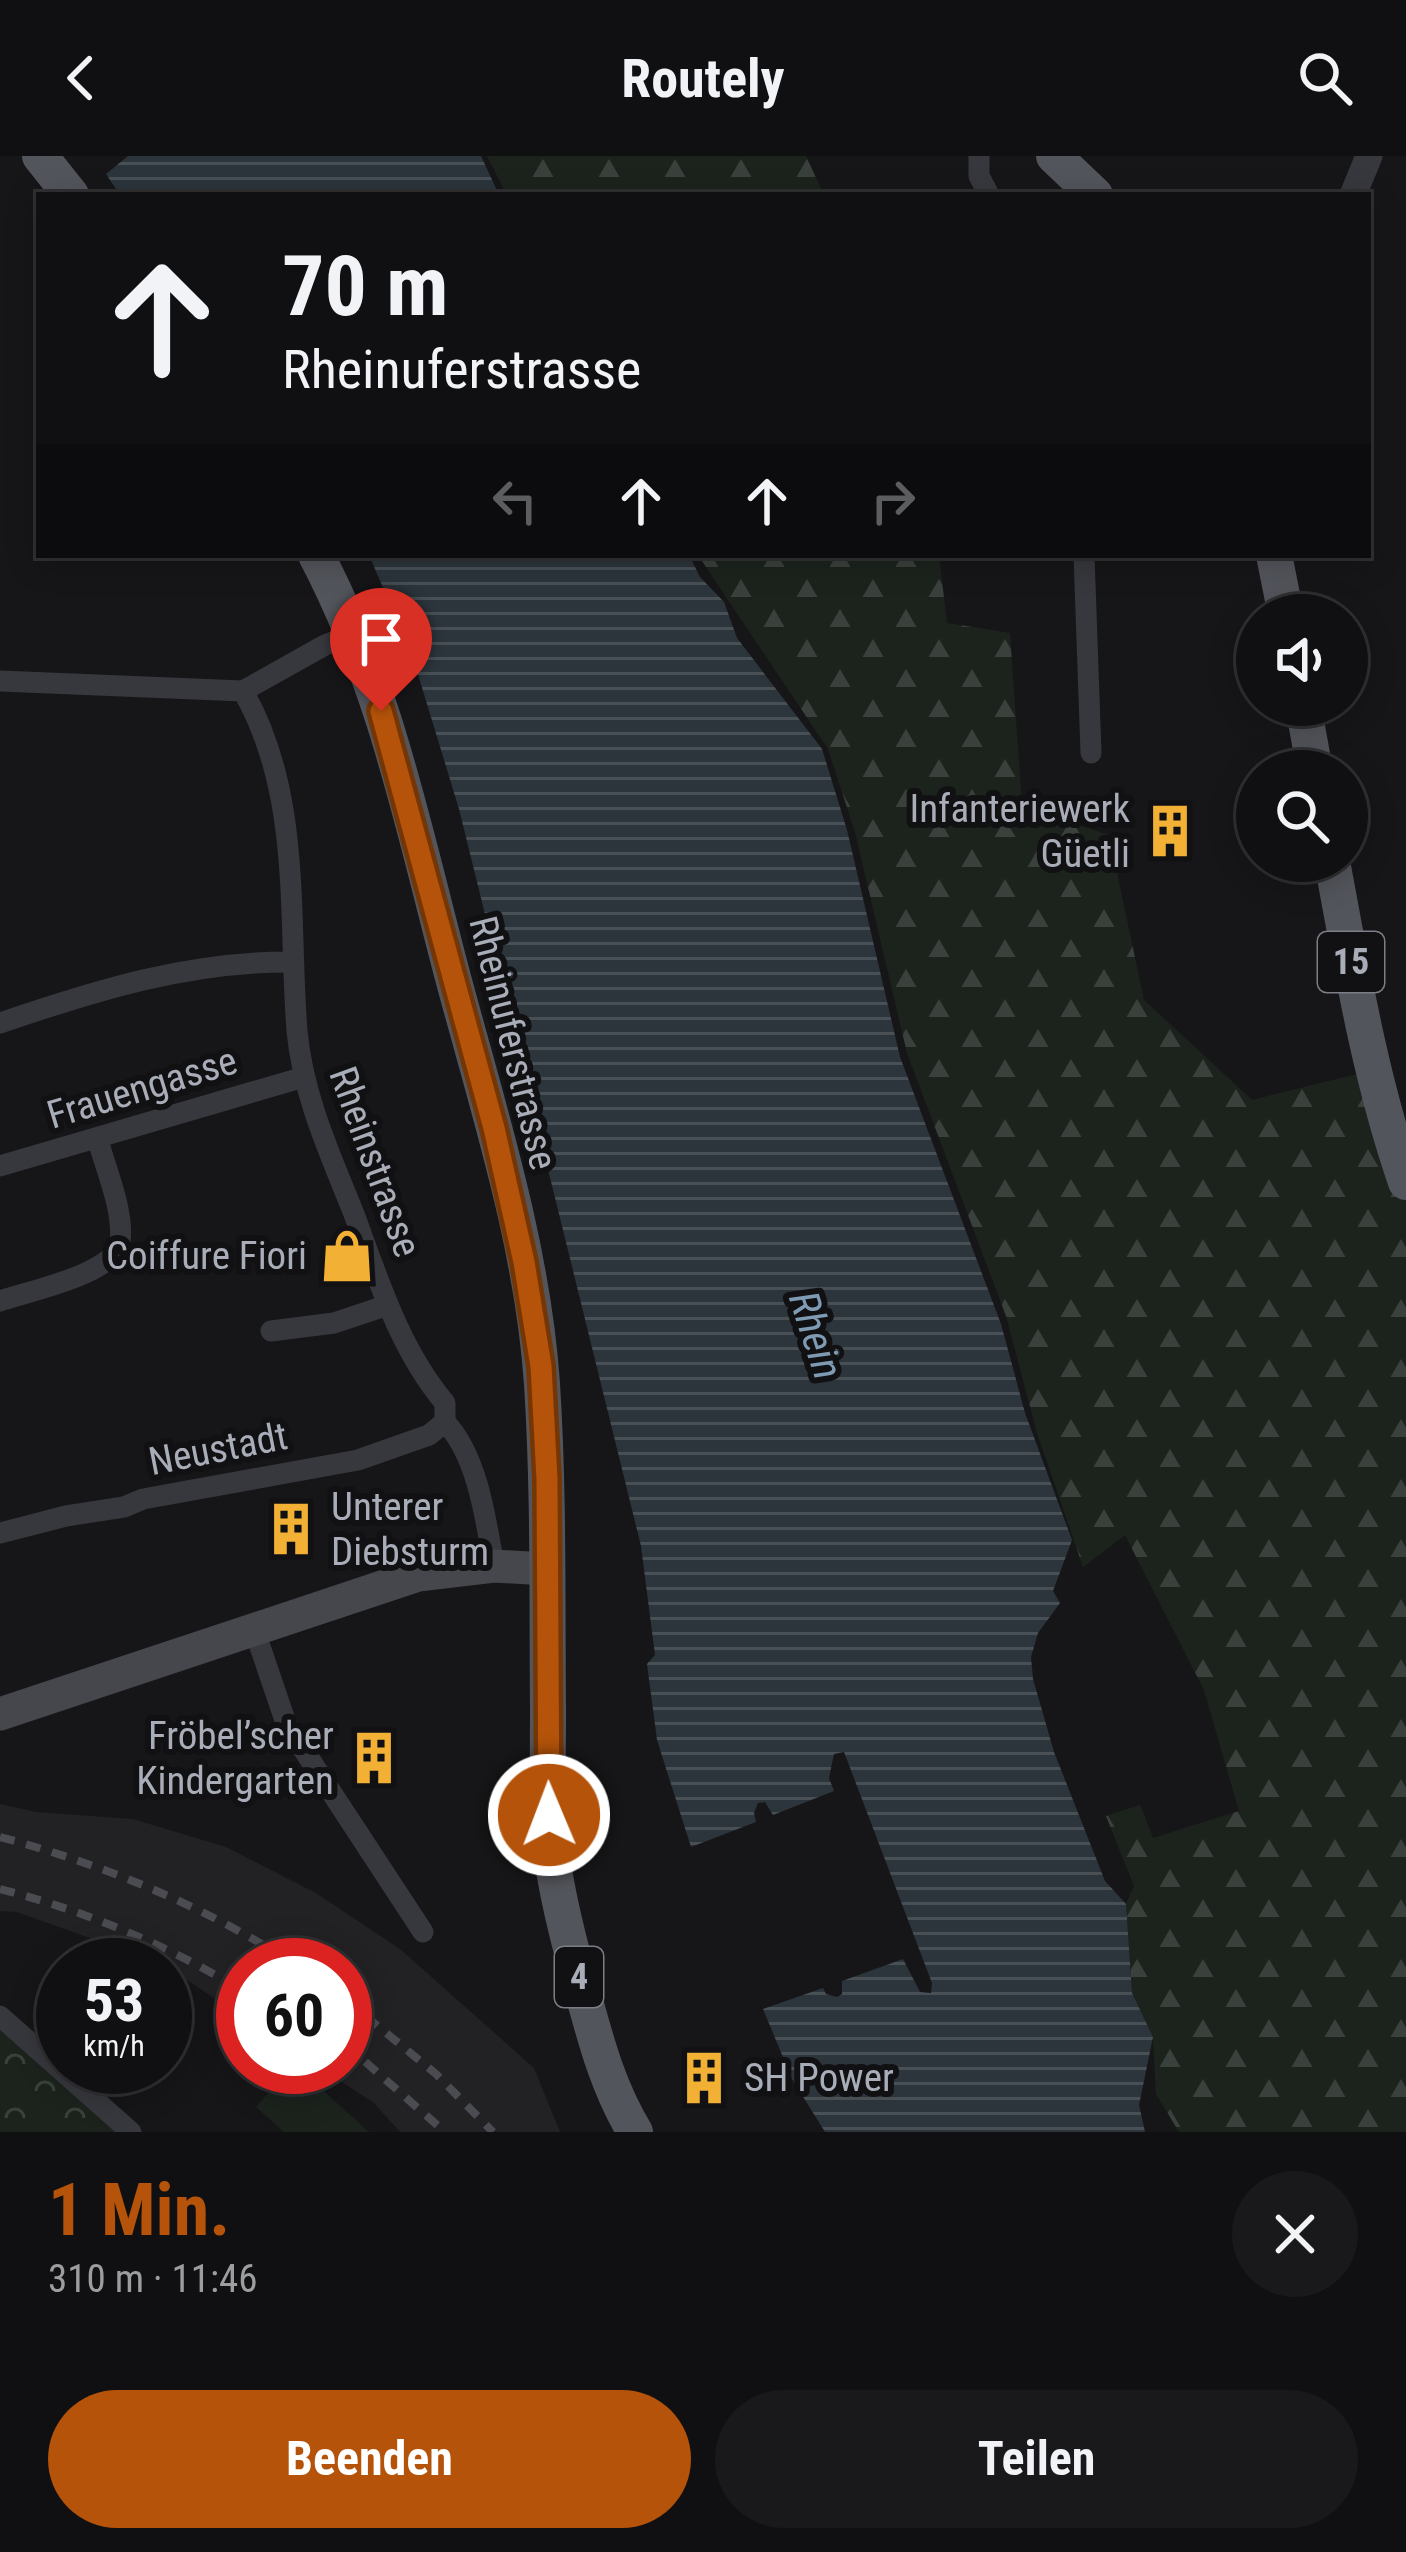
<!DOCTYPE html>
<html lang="de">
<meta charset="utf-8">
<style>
:root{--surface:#101012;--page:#19191b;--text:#f1f3f6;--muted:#9c9d9f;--line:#303032;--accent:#b45309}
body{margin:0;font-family:"Roboto Condensed",sans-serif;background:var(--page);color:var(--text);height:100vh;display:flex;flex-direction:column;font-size:45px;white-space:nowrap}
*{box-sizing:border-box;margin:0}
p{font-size:39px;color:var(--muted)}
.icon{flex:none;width:66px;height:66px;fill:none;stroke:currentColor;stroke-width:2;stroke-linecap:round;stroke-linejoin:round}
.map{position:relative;height:1976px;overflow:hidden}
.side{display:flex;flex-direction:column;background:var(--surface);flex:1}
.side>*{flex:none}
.top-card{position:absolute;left:36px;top:36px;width:1335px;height:366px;border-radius:0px;box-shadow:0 6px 30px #0003,0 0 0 3px var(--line);background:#101012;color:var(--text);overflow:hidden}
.controls{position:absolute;left:1236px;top:438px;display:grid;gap:24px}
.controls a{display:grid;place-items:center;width:132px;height:132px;border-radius:50%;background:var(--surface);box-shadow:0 6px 30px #0003,0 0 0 3px var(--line);font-size:60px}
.speed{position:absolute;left:36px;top:1782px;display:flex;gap:24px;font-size:60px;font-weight:700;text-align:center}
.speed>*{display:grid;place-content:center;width:156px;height:156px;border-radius:50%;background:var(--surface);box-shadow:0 6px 30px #0003,0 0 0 3px var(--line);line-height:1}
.speed small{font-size:30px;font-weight:400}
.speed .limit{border:18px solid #d22;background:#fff;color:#111}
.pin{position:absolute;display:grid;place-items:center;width:102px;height:102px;color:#fff;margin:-123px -51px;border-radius:50% 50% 50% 0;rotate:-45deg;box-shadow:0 0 12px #0007}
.pin .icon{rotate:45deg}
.me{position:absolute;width:132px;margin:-66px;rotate:359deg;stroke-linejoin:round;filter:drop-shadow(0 0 9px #0008)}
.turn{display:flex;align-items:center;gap:42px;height:252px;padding:0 48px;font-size:54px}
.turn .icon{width:156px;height:156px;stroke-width:2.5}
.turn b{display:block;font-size:84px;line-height:102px}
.lanes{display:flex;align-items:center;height:114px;padding:0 48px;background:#0003;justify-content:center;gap:60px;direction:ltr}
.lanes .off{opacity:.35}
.round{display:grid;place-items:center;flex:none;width:126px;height:126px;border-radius:63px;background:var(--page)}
.head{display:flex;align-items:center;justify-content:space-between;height:204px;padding:0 48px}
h1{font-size:72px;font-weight:700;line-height:90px;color:var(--accent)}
.primary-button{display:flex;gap:24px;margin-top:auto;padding:24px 48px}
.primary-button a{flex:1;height:138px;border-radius:72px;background:var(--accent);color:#fff;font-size:48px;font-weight:700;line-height:138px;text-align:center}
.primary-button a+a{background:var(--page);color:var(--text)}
header{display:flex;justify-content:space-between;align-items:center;height:156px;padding:0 48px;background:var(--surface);font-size:54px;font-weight:700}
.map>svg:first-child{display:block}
.built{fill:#222225}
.green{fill:#1c231d}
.forest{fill:url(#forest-firs)}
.park{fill:url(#park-crowns)}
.water{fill:url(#water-rules)}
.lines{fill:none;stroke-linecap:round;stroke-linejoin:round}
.minor{stroke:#37383d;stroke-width:21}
.tertiary{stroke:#37383d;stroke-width:27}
.secondary{stroke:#45474d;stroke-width:33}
.primary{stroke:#53555c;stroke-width:36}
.rail{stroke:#4a4c52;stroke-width:8;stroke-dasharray:15 12;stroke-linecap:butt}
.route-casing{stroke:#753606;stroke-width:30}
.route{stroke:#b45309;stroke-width:21}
.labels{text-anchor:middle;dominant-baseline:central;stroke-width:12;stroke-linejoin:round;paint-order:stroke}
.shield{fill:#111113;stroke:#7b7e86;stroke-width:3}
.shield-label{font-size:36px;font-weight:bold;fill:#a8adb8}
.poi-label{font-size:39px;fill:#a8adb8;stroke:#111113;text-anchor:end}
.street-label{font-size:39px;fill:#a8adb8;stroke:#111113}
.water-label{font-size:42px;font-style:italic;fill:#7f9bb3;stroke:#111113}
</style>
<header><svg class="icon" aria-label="back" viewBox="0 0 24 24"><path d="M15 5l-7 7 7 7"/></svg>Routely<svg class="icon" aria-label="search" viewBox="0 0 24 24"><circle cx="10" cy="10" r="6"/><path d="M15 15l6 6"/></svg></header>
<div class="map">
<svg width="1406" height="1976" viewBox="0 0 1406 1976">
<defs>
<pattern id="forest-firs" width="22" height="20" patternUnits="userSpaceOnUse" patternTransform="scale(3)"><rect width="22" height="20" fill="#1c231d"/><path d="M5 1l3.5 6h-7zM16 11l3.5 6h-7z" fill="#3a403c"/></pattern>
<pattern id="park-crowns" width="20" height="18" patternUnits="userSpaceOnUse" patternTransform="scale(3)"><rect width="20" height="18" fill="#1c231d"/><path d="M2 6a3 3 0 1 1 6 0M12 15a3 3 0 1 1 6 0" fill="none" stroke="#3a403c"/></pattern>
<pattern id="water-rules" width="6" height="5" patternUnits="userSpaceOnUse" patternTransform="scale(3)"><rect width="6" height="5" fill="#2c353c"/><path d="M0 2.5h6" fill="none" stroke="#485056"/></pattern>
</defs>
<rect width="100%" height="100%" fill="#161618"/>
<path class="built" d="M0 1648 36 1656 133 1663 226 1691 316 1737 400 1793 534 1912 560 1976H400L374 1947 319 1911H345V1809H243V1862L165 1809 17 1756 0 1755Z"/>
<path class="green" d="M291 1911H297L369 1976H284L256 1951Z"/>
<path class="forest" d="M487 0H806L824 39H507Z
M698 399H939L947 467 1010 477 1022 651 1109 679 1144 844 1252 944 1374 914 1406 1026V1976H1179L1156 1938 1153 1881 1132 1837 1126 1748 1134 1730 1106 1660 1140 1649 1153 1682 1239 1655 1204 1534 1125 1379 1083 1411 1037 1277 1006 1160 907 897 855 676 828 593Z"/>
<path class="park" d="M0 1874 116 1976H0Z"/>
<path class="water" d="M128 0H481L499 39H120L106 18Z
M369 399H689L700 421 724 446 737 482 822 593 847 674 900 901 1001 1168 1025 1257 1072 1384 1053 1435 1060 1447 1038 1477 1031 1501 1033 1523 1054 1596 1105 1725 1126 1748 1132 1837 1153 1881 1139 1949 1145 1976H825L792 1923 763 1853 823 1832 826 1838 837 1841 842 1838V1825L903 1803 920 1836 931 1837 932 1827 844 1596 834 1598 829 1622 834 1635 773 1659 765 1646 758 1647 754 1657 756 1666 691 1691 657 1584 647 1508 655 1499 641 1390 459 653 413 502Z"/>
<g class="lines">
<path class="minor" d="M979 0V20L989 39
M1084 399 1091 597
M0 525 243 535 325 489 353 478
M243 535C302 638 288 760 297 875 303 940 330 998 354 1058 378 1123 400 1194 445 1247V1266C478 1300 486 1365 494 1410
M0 867C97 834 190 805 293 806
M0 1010 304 921
M0 1145C29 1135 116 1118 120 1085 124 1055 106 1014 98 984
M271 1175 334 1167 388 1149
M0 1377 66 1360 124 1351 143 1343 358 1304 429 1279 445 1266
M255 1476 286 1567 423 1776
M0 1860 131 1976"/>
<path class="tertiary" d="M1353 39 1369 0"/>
<path class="secondary" d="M0 1558 418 1419 494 1410 547 1413"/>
<path class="primary" d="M40 0 71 39
M1054 0 1095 39
M316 399C387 533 416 684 455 829 490 959 533 1093 542 1228 549 1337 547 1446 548 1554 548 1606 546 1658 553 1708 560 1753 572 1797 584 1841 597 1889 609 1933 635 1976
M1274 399 1286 459
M1303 549 1315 615
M1332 705C1352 813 1370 922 1406 1026"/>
<path class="rail" d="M0 1681C105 1709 204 1750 296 1809
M0 1733C86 1755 167 1789 243 1835
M345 1843 436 1918 493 1976
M345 1888 445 1976"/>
</g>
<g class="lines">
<defs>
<path id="route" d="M381 555 494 972 524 1106 541 1210 547 1323 549 1659"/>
</defs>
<use href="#route" class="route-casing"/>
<use href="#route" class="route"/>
</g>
<defs>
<symbol id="building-bare" viewBox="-9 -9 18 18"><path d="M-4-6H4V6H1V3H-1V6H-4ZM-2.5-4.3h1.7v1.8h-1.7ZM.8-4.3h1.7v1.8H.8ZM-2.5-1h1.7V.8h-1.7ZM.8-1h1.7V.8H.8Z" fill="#f2b134" stroke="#111113" stroke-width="2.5" paint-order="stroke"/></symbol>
<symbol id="shop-bare" viewBox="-9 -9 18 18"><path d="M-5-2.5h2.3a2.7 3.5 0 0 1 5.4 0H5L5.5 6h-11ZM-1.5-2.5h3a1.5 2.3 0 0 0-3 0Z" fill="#f2b134" stroke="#111113" stroke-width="2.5" paint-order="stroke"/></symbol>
</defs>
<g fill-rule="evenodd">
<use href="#building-bare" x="1132" y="637" width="76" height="76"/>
<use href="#shop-bare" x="309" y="1062" width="76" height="76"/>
<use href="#building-bare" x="253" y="1335" width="76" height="76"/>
<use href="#building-bare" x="336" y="1564" width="76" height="76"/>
<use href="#building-bare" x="666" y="1884" width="76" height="76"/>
</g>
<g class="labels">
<g class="shield">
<rect x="1318" y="776" width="66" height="60" rx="9"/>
<rect x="555" y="1791" width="48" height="60" rx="9"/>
</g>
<g class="shield-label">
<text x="1351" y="806">15</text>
<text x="579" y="1821">4</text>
</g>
<g class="poi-label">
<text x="1130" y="653">Infanteriewerk<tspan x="1130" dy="45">Güetli</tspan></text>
<text x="307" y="1100">Coiffure Fiori</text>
<text x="331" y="1351" text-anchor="start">Unterer<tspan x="331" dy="45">Diebsturm</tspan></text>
<text x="334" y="1580">Fröbel’scher<tspan x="334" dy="45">Kindergarten</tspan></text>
<text x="744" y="1922" text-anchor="start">SH Power</text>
</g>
<g class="street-label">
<text transform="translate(513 887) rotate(76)">Rheinuferstrasse</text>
<text transform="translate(142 932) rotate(-17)">Frauengasse</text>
<text transform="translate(375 1006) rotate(70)">Rheinstrasse</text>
<text transform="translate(218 1293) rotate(-11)">Neustadt</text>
</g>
<g class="water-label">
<text transform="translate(816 1179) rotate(72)">Rhein</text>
</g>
</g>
</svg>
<div class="controls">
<a><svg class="icon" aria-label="sound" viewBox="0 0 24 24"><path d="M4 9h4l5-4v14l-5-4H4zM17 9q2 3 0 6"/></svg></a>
<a><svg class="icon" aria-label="search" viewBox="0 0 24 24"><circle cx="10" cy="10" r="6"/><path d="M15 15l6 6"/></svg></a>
</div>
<div class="speed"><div>53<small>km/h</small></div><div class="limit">60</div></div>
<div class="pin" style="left:381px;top:555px;background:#d93025"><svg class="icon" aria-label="arrive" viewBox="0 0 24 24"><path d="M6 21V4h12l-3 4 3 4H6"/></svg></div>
<svg class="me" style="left:549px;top:1659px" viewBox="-20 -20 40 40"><circle r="17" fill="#b45309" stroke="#fff" stroke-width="3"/><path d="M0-11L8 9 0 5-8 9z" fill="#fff"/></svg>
<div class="top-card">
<div class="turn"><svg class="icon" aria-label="ahead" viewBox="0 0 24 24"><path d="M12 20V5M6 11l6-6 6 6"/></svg><div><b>70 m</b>Rheinuferstrasse</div></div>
<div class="lanes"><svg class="icon off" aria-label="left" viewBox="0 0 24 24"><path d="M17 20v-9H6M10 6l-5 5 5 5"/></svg><svg class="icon" aria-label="ahead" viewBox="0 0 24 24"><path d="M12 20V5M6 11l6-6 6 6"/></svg><svg class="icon" aria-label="ahead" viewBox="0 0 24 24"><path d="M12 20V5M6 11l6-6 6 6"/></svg><svg class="icon off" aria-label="right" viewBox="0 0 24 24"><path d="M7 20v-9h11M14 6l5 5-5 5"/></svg></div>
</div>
</div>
<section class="side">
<div class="head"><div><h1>1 Min.</h1><p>310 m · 11:46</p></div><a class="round"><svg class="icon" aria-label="close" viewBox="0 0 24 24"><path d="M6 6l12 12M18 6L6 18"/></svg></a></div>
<div class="primary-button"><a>Beenden</a><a>Teilen</a></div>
</section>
